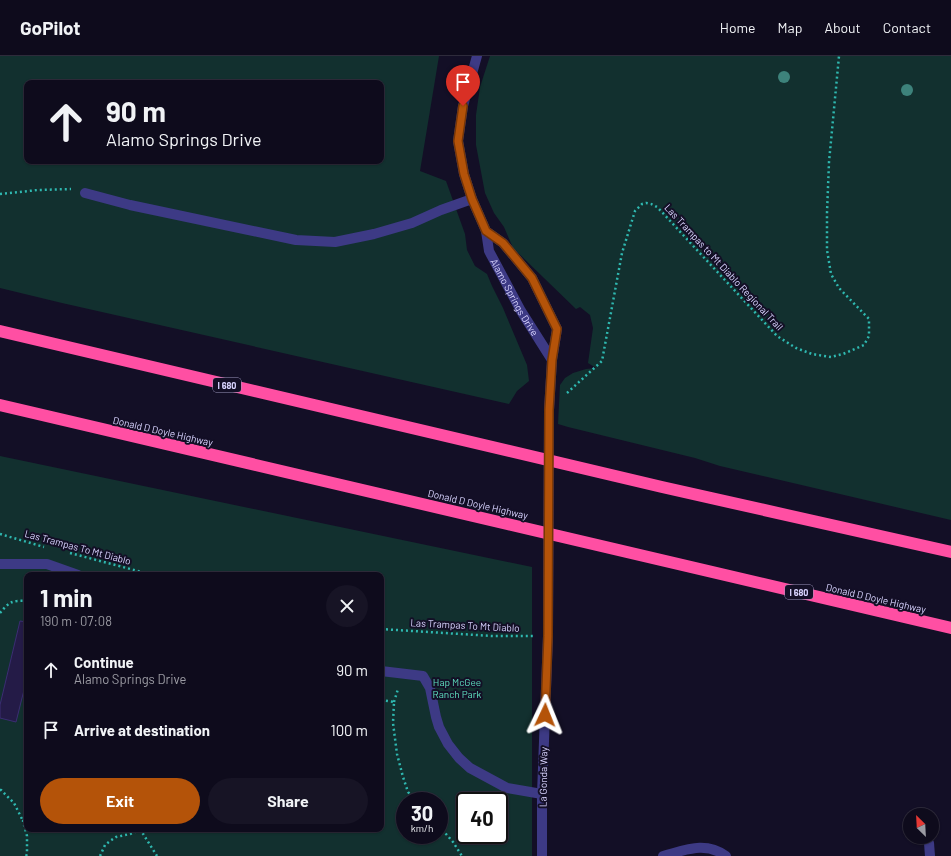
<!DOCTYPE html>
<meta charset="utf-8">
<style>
:root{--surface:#0e0b1c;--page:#171425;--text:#f1f3f6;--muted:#9b9ba3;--line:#2e2b3b;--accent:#b45309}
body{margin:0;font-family:Barlow,sans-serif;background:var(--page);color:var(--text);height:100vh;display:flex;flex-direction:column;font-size:15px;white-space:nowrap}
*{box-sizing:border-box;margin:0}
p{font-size:13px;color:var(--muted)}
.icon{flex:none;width:22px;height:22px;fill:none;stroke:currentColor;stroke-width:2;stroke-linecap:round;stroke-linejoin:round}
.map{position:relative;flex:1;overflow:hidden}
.drawer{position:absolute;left:24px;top:516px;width:360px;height:260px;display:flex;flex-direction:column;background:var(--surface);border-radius:8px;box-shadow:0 1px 3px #0004,0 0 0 1px var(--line)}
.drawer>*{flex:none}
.banner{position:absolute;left:24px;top:24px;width:360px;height:84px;border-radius:8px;box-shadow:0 1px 3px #0004,0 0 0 1px var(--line);background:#0e0b1c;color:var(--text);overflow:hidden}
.needle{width:26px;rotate:336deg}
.controls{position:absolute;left:903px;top:752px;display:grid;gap:8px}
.controls a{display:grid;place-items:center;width:36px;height:36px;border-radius:50%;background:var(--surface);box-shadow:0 1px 3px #0004,0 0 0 1px var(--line);font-size:20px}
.speed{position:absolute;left:396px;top:736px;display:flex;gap:8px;font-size:20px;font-weight:700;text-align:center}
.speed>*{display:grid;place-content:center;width:52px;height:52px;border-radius:50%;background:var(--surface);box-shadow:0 1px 3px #0004,0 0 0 1px var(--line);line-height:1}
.speed small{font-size:10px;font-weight:400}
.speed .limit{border:2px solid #111;border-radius:6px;background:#fff;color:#111}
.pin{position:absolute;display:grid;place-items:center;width:34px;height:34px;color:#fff;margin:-41px -17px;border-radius:50% 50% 50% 0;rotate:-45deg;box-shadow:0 0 4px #0007}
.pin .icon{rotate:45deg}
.me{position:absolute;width:44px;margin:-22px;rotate:2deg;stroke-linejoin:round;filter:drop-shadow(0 0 3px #0008)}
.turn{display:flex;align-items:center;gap:14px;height:84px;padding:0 16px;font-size:18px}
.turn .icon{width:52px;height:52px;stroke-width:2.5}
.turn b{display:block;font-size:28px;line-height:34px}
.round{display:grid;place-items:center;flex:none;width:42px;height:42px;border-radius:21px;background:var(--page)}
.head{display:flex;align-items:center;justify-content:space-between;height:68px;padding:0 16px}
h1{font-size:24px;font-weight:700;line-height:30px}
.primary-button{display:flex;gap:8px;margin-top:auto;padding:8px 16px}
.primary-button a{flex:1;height:46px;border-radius:24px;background:var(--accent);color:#fff;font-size:16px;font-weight:700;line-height:46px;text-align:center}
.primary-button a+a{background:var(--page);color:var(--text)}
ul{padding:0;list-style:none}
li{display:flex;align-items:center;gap:12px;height:60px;padding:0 16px}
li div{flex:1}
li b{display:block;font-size:15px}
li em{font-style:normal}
header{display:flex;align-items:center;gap:24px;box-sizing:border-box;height:56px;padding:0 20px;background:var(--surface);border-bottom:1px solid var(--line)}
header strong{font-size:19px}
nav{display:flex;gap:22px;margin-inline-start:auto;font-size:14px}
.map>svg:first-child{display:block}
.green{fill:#12302f;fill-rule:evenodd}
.building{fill:#241b47;stroke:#3b2d73}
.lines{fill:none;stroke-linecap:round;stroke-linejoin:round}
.path{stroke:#2fb8b0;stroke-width:2.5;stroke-dasharray:2 3;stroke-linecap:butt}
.minor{stroke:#3d3a85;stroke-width:10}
.highway{stroke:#ff4fa3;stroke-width:12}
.tree{fill:#3d827b}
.route-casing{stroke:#753606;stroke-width:10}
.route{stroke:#b45309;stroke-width:7}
.labels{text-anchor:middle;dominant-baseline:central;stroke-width:4;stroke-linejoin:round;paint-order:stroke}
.shield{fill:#130f26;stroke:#9e99be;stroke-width:1}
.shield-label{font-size:9px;font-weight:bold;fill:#d9d4ff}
.street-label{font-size:10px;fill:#d9d4ff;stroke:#130f26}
.park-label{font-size:10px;fill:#5fe0c0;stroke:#130f26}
</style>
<header>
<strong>GoPilot</strong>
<nav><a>Home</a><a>Map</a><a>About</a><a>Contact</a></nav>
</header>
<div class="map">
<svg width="951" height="800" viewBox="0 0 951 800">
<rect width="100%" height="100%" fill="#130f26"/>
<path class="green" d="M0 0H439L420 115 446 125 465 178 467 194 475 210 487 218 492 230 503 252 527 309 529 325 517 335 509 348 62 247 0 232ZM27 27H381V105H27Z
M490 0H951V464L720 410 695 402 568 371 558 368 560 329 565 322 573 317 586 313 596 312 588 307 593 272 590 259 580 251 576 253 513 192 504 171 494 157 485 137 476 89V59L480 31Z
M0 400 532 511V800H0ZM27 519H381V773H27ZM405 745H439V779H405ZM465 745H499V779H465Z"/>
<path class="building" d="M20 565 27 566V622L16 666 0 662V649Z"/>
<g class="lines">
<path class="path" d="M0 138 38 134 71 133
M567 337 602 305 622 197 635 155 642 148 646 147 651 148 657 151 661 155 696 193 777 280 796 292 812 298 831 301 843 298 864 289 869 280V263L839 232 831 218 827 194V157L829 106 839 0
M0 478 44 491
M70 497 153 519
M0 557C9 546 12 544 27 545
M381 573 492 580H533
M381 644 394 646 393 667 397 698 403 721 408 736 416 745
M394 646 398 633
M0 734H1L14 747 23 765
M439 770 453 786 462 800
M140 773 157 800
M26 800 27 798V780L23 765 27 762
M100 800 105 789 110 785 116 781 130 778 140 774"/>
<g class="minor">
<path id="s1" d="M477 0 463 50 458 85 464 118 472 143 486 175 489 195 521 255 552 304"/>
<path d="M85 137 130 149 296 184 335 186 374 178 412 167 441 154 472 143"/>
<path d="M486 175 503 187 532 222 557 273 552 304 549 354 548 580 542 738V800"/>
<path d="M1 508H47L78 519"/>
<path d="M381 615 423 620 430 632 436 661 439 671 448 688 459 702 470 712 507 732 542 738"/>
<path d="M929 787 930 800"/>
<path d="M663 800C686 794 705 785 726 800"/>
</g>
<path class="highway" d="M0 275 662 431 951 496
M0 349 951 572"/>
</g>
<g class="tree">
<circle cx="784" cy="21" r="6"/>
<circle cx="907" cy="34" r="6"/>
</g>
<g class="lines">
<defs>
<path id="route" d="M463 50 458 85 464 118 472 143 486 175 503 187 532 222 557 273 552 304 549 354 548 580 545 659"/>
</defs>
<use href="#route" class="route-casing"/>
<use href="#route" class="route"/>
</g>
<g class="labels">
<g class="shield">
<rect x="213" y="322" width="28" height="14" rx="3"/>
<rect x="785" y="529" width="28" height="14" rx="3"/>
</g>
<g class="shield-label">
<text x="227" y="329">I 680</text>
<text x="799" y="536">I 680</text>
</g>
<g class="street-label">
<text transform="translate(724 211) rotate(47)">Las Trampas to Mt Diablo Regional Trail</text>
<text stroke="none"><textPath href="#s1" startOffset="255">Alamo Springs Drive</textPath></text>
<text transform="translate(163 375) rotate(13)">Donald D Doyle Highway</text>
<text transform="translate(478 448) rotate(13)">Donald D Doyle Highway</text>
<text transform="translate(78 491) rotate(15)">Las Trampas To Mt Diablo</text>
<text transform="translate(876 542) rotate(13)">Donald D Doyle Highway</text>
<text transform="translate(465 569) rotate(3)">Las Trampas To Mt Diablo</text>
<text transform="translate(543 721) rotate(-89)">La Gonda Way</text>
</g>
<g class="park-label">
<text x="457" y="626">Hap McGee<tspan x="457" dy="12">Ranch Park</tspan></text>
</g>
</g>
</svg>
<div class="controls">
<a><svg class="needle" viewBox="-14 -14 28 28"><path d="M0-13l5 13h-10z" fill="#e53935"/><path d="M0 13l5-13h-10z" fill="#9b9ba3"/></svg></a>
</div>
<div class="speed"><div>30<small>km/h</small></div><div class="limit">40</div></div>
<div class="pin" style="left:463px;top:50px;background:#d93025"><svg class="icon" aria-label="arrive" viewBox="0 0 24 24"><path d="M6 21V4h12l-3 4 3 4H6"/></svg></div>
<svg class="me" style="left:545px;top:659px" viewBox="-20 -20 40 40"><path d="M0-17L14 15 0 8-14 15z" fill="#b45309" stroke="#fff" stroke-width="4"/></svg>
<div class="banner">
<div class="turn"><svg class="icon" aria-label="ahead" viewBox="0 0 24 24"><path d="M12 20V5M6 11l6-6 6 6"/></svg><div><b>90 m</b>Alamo Springs Drive</div></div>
</div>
<section class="drawer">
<div class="head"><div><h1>1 min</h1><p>190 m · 07:08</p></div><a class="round"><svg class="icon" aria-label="close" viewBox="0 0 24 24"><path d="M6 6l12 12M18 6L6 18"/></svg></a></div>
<ul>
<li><svg class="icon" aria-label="ahead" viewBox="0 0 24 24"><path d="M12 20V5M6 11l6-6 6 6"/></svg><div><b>Continue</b><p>Alamo Springs Drive</p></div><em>90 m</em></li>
<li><svg class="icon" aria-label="arrive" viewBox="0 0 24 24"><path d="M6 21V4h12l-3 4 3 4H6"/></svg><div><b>Arrive at destination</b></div><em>100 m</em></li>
</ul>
<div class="primary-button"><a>Exit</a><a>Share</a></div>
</section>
</div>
